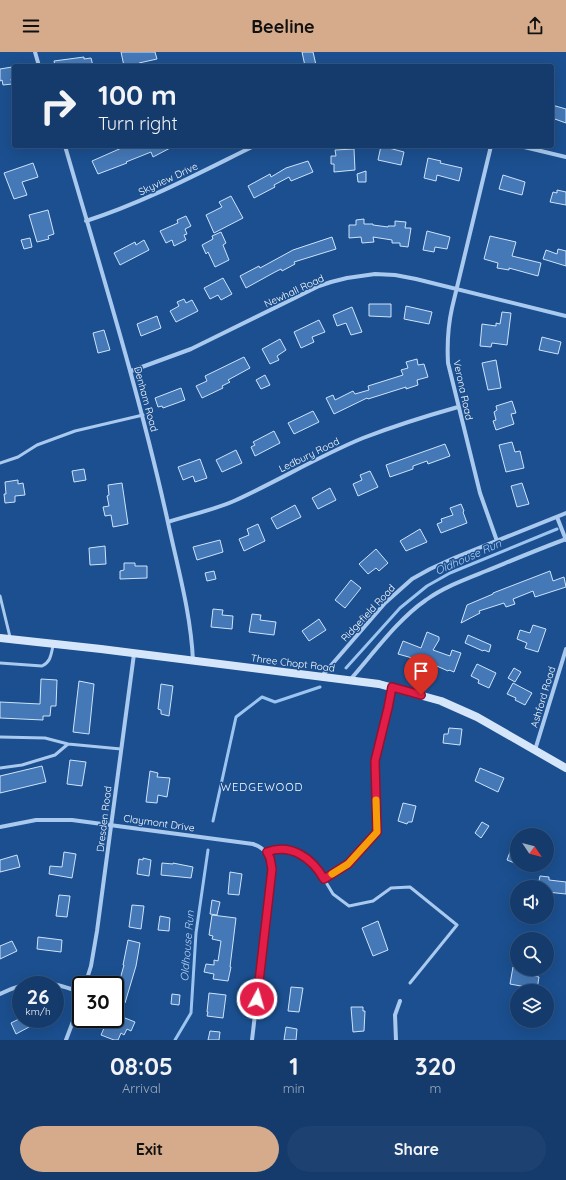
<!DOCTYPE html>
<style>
:root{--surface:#143b6b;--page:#1d4271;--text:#f1f3f6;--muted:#9dadc1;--line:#33557e;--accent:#d6ab8b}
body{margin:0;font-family:Quicksand,sans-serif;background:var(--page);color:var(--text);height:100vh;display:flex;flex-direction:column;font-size:15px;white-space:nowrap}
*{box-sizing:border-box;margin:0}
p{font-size:13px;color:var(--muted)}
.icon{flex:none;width:22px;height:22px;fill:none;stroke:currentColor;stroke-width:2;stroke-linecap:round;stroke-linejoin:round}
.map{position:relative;height:988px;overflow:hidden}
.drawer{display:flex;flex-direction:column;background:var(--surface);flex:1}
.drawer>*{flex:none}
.guide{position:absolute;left:12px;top:12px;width:542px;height:84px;border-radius:4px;box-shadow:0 4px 16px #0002,0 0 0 1px var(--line);background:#143b6b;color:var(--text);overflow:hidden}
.needle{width:26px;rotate:125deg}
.controls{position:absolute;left:510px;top:776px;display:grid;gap:8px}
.controls a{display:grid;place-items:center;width:44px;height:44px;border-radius:50%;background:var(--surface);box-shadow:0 4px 16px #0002,0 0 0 1px var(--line);font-size:20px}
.speed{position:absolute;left:12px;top:924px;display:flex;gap:8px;font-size:20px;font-weight:700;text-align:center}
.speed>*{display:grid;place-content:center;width:52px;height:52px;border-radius:50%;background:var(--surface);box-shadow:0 4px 16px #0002,0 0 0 1px var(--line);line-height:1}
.speed small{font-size:10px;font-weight:400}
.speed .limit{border:2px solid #111;border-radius:6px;background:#fff;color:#111}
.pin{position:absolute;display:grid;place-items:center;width:34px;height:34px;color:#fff;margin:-41px -17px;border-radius:50% 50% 50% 0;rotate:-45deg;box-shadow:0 0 4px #0007}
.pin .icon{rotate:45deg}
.me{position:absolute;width:44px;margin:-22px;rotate:6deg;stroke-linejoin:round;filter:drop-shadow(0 0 3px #0008)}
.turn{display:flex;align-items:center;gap:14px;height:84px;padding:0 20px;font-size:18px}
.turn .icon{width:52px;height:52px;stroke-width:2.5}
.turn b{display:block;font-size:28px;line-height:34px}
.eta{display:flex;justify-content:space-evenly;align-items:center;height:68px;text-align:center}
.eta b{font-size:24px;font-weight:700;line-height:28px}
.cta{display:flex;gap:8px;margin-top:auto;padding:8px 20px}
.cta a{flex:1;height:46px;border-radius:24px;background:var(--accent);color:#111;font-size:16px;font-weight:700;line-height:46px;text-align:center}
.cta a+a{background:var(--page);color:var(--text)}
header{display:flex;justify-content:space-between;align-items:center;height:52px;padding:0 20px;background:var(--accent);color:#111;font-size:18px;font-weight:700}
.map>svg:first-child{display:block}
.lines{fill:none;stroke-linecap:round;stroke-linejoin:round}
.stream{stroke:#9cc4f0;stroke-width:3}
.building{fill:#4478b7;stroke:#cfe3fa}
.service{stroke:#a9c9ee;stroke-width:3}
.minor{stroke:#a9c9ee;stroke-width:4}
.secondary{stroke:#d6e6fa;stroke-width:8}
.route-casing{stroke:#92132f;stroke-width:10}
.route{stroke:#e11d48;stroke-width:7}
.slow{stroke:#f59e0b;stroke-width:7}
.labels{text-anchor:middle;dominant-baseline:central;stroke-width:3;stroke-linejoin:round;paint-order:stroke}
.street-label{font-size:10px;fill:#fff;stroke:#1b4f8f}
.water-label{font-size:11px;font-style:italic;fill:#b5d3f5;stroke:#1b4f8f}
.neighbourhood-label{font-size:11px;letter-spacing:1px;fill:#fff;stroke:#1b4f8f}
</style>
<header><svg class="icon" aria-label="menu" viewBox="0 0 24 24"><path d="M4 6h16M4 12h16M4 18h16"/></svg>Beeline<svg class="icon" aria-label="share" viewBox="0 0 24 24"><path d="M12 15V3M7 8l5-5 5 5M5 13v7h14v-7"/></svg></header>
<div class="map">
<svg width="566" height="988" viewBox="0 0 566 988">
<rect width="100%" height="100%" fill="#1b4f8f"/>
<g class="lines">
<path class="stream" d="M346 616 400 556 427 534 450 521 557 477
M213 769 236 665 262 645 275 650 320 635
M175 988 191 961 196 881 208 798"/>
</g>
<path class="building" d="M121 0H155L157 7 139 11 140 14H124Z
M302 0H313L316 13 305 14Z
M84 5V7L91 6 93 14H55L54 9Z
M12 15 13 27H11L12 32 3 33 2 28 0 29V17Z
M552 53 566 57V71L552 66Z
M126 94H174L153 105 151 100 126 110 127 111 98 122 92 109Z
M381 94 404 100 401 113 378 108Z
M354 97 355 118 334 120V112H331V104H336L335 98Z
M428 106 441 109 440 111 462 116 459 129 437 123 436 129 424 126Z
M308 109 313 120 291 129 289 125 274 133 275 135 254 146 248 134 270 122 271 125 286 116Z
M33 111 38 125 22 130 27 143 14 147 4 121Z
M366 119V130H358L357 122Z
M503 123 525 130 522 143 499 137Z
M557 138 566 140V153L550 150 553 140 557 141Z
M231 144 243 166 214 181 206 163 222 155 219 150Z
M48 158 54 182 48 184 49 187 37 190 29 163Z
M186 164 191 174 185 177 187 182 184 183 186 188 174 194 172 188 166 191 160 179 178 171 177 168Z
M364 167V172H373V173L388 175V174H395V169L406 170 405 176H411L408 195 400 194V191H392V188L373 185 374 190 362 191 361 185 349 186V173H356V168Z
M427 179 450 185 447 197 435 195 434 200 423 198Z
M221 180 226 191 223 193 229 208 215 215 208 200 206 202 202 193 213 187 212 184Z
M490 184 516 190 512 204 541 211 538 224 509 216V218L497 216 498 211 484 207Z
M332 185 336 197 294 210 295 212 282 219 281 217 275 220 246 236 240 224 259 214 260 216 293 198Z
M30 186 32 195 24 197 21 188Z
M144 188 149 198 120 213 114 201 135 190 136 193Z
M558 197 566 199V214L543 207 546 198 557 202Z
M223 226 232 242 221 248 218 243 210 247 204 236Z
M184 247 186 251 192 248 198 259 176 270 170 259 179 254 177 250Z
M369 252H391V265L369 264Z
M406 254 432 260 429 272 404 267Z
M352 255 362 280 351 283 346 271 337 274 333 263Z
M502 260 511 261 507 293 492 291 491 295 480 294 482 272 496 274V271L500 272Z
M157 264 161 276 141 284 137 272Z
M319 268 325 280 312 285 314 290 301 296 294 280Z
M104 278 110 298 98 301 93 281Z
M542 285 561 290 558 302 539 298Z
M280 287 286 298 277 304 279 308 270 312 262 297Z
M244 305 250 316 228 328 230 330 222 334 223 336 202 346 196 334 207 329 205 324Z
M417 307 418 313 424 312 428 325 417 328 418 333 406 337V335L368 347 367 346 334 362 326 346 333 343 335 348 353 339 355 342 369 338 368 334 403 323 401 318 408 316 406 310Z
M496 308 501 336 488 338 482 311Z
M265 323 270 333 261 337 256 328Z
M181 336 185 348 163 356 162 354 158 355 155 346Z
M512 349 516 361 511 362 514 372 496 378 493 369 496 368 494 360 497 358 496 354Z
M313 359 319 370 294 382 288 371Z
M274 379 280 391 255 404 251 395 255 393 253 390Z
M512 390 515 400 520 399 524 416 506 420 499 393Z
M445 392 450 404 428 412 427 409 413 414V417L390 425 386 413Z
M236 398 242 411 222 420 216 408Z
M200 407 207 426 195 430 193 424 183 428 178 415Z
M84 417 86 428 74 430 72 419Z
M370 419 378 435 358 444 353 432 362 428 360 423Z
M18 428V432L23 431 25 443 15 444V450L5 451 4 442H6L5 430Z
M122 431 128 472 113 475 111 463 105 464 103 455 109 454 107 444 109 443 108 433Z
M522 431 529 452 517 455 511 434Z
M330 436 336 448 318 457 312 446Z
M461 452 464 459 463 460 467 471 441 481 437 472 442 470 441 467 453 463 450 456Z
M295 453 301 465 277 477 271 466Z
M258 472 265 489 244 499 239 487 249 483 247 477Z
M420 477 427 490 406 499 400 489Z
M220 488 223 500 197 508 193 495Z
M105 494 106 512 90 513 89 496Z
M376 497 388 511 379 519 376 516 368 522 359 512Z
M124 511H135V514H147V526L120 527V519L124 518Z
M214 519 216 527 207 529 205 521Z
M550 519 553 529 564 525 566 535 535 545 533 539 513 547 515 552 506 555 504 551 479 559 480 561 461 571 467 553 493 542V541Z
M351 528 361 536 345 556 335 548Z
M213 557 223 558 222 563 233 564 232 577 211 575Z
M252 562 261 563 260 568 276 570 274 583 249 580Z
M319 567 326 578 309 589 302 579Z
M533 573 546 577 538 600 525 596 527 591 517 587 520 578 530 581Z
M427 580 439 585V588L433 598 450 604 452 598 461 601 454 620 449 618 448 619 430 611 398 602 403 589 421 596Z
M468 583 491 593 489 600 484 598 483 599 465 591Z
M477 612 496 621 489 636 478 631 479 628 471 624Z
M514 616 521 620 515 630 508 626Z
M41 627 57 628 56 654H51L50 664H43V668L0 666V650L40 652Z
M79 629 94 632 89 682 73 680Z
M513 631 532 641 525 653 515 648 516 646 507 642Z
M161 632 173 634 169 664 161 662V658L158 657Z
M449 676 462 677 460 693 443 691 444 682H448Z
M70 708 86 710 82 734 67 732Z
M42 714 46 730 0 741V724Z
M480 716 504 726 498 740 475 729Z
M150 719 158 721 157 725 170 726 167 745 158 743 157 751 146 750Z
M403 751 416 754 412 770H408L407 772 398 769Z
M482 770 489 774 481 786 475 781Z
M516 784H517V812L507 808Z
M64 800 76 802 72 826 49 822 50 814 62 815Z
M17 803 20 815 0 820V808Z
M143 806 151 808 149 824 137 822 139 807 143 808Z
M162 811 173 812V811L193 815 191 826 161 823Z
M230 820 242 822 239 843 228 842Z
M540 824 549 825V828L566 830V842L547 840V835L538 834Z
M59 843 70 844 67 865 56 864Z
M212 848 220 850 217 863 210 862Z
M132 853 144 854 141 877 129 875Z
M212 863 236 866 230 915H231L228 929 213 927 214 922 204 920 206 912 214 913V908L218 909 221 889 212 887 213 884 209 883Z
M160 864 170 866 169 879 158 878Z
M378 869 388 898 373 904 362 876Z
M38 885 62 888 61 900 37 897Z
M128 888 140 891 136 914 125 951 115 948V945L124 913H123Z
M12 889 17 899 0 907V894Z
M513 915 517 916V917H522V921L539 925 537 937 510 932Z
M291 935 303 936 299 960 288 959Z
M209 941 226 943 223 966 207 964 208 960H207Z
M172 942 180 943 179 953 171 952Z
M351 955H363V959H365L364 979 353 980Z
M115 962 135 970 131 979 127 977 124 983 121 981 118 988H114L101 983 108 967H115Z
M19 967H44L16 982 11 971Z
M286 975 297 977 296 988H284Z
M210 979 220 980 219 988H208Z"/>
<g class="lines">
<path class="service" d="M0 411 18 405 37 393 75 379 143 363
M0 544 10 585
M0 611 42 614C51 610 51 602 53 594
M0 685 45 686 68 692 121 697
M0 716 22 713 55 703 68 692
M267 800C291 791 311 806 324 827L348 812 377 780 375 709 388 656 391 637
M324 827 333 842 349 854 373 849 391 836 410 835 457 873 410 931"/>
<path class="minor" d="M35 0 39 14
M65 94C101 218 139 340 167 466 177 513 191 561 193 609
M491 94 452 256C448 274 447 292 448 311L480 441 497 489
M520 94 566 105
M86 169C145 150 199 121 254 94
M131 319 191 297 319 234 331 230 347 226 375 222 395 223 416 227 566 264
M557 465 566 488
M168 470C190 463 213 458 234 449 278 429 319 404 363 386 394 374 426 364 458 355
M321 625 385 551 412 527 430 517 454 506 566 461
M350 628C373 602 398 567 426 548 444 535 466 527 486 519 513 508 539 497 566 487
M535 698 566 597
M0 775 36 768H72L253 792C265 796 271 804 272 817L252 988
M85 933 91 914 97 879 134 602
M0 942C35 925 46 929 81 940
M66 988 81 948
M396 988 395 963 400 949"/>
<path class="secondary" d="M0 586 101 597 379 632 441 649 477 665 566 716"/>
</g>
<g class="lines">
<defs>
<path id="route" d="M257 947 272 817 270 806 267 800C291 791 312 806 324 827L348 812 377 780 375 709 388 656 392 635 421 643"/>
</defs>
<use href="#route" class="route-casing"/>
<use href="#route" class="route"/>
<path class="slow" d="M332 822 348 812 377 780 376 748"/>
</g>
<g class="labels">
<g class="street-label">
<text transform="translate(168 127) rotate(-25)">Skyview Drive</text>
<text transform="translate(294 239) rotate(-25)">Newhall Road</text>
<text transform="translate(463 338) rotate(78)">Verona Road</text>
<text transform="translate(146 347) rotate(75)">Denham Road</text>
<text transform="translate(309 403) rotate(-26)">Ledbury Road</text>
<text transform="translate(368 561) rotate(-47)">Ridgefield Road</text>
<text transform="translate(293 611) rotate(7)">Three Chopt Road</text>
<text transform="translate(543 645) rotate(-73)">Ashford Road</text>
<text transform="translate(104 767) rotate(-83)">Dresden Road</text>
<text transform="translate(159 771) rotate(8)">Claymont Drive</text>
</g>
<g class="water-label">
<text transform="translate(468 505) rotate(-24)">Oldhouse Run</text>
<text transform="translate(187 894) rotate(-85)">Oldhouse Run</text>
</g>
<g class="neighbourhood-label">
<text x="262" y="735">WEDGEWOOD</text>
</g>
</g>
</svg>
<div class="controls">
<a><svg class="needle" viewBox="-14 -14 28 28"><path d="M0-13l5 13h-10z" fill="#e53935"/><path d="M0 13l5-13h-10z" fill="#9dadc1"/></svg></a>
<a><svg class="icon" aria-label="sound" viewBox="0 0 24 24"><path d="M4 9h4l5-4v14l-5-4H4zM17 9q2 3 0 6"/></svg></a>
<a><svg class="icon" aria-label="search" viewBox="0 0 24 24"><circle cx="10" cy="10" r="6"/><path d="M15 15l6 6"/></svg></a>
<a><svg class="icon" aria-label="layers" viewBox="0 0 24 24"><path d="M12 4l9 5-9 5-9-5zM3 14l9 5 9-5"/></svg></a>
</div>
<div class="speed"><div>26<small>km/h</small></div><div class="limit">30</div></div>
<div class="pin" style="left:421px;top:643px;background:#d93025"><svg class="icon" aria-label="arrive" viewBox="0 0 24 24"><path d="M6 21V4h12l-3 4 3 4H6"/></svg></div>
<svg class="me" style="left:257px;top:947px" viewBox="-20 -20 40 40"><circle r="17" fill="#e11d48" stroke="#fff" stroke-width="3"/><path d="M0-11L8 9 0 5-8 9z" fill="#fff"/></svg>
<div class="guide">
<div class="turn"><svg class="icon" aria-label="right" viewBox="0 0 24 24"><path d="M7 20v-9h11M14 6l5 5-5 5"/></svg><div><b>100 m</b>Turn right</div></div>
</div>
</div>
<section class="drawer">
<div class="eta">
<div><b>08:05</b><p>Arrival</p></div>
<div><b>1</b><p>min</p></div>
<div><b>320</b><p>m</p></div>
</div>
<div class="cta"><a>Exit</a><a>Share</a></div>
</section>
